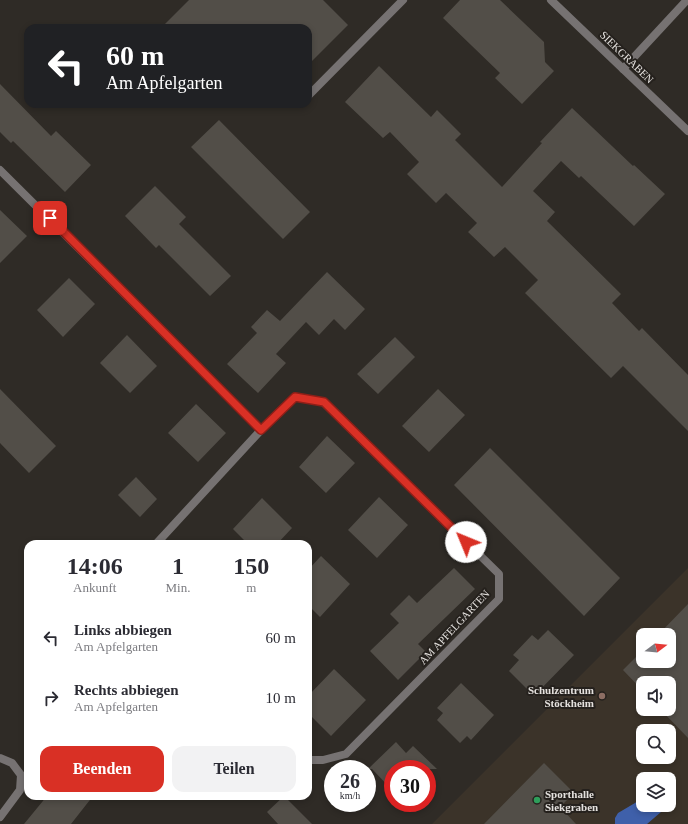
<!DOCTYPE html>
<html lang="de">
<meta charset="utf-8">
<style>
:root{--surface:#fff;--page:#f2f2f3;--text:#2b2b33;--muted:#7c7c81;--accent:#d93025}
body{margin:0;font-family:Georgia,serif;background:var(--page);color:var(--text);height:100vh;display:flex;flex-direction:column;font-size:15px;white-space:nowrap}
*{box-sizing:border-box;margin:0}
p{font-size:13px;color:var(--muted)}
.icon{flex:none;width:22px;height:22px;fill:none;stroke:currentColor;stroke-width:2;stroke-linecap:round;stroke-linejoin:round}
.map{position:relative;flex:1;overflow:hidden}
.details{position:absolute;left:24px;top:540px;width:288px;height:260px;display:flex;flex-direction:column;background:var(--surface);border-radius:12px;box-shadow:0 2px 6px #0003}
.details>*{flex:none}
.hud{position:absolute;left:24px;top:24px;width:288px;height:84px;border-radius:12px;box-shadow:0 2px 6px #0003;background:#202124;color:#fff;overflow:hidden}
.needle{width:26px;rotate:74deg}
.buttons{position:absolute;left:636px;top:628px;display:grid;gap:8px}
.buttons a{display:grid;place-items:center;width:40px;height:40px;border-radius:8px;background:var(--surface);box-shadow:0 2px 6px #0003;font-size:20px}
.speed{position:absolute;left:324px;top:760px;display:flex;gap:8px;font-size:20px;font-weight:700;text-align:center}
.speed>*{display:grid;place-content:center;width:52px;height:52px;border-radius:50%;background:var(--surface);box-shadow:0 2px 6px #0003;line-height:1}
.speed small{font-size:10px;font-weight:400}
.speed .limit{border:6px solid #d22;background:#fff;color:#111}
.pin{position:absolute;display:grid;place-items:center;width:34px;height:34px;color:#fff;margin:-17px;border-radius:8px;box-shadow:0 2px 6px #0006}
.me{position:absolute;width:44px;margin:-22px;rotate:315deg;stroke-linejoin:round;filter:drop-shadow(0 0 3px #0008)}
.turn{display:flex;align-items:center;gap:14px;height:84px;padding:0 16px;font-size:18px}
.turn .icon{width:52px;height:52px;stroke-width:2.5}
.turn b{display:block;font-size:28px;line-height:34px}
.eta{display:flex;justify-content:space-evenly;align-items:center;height:68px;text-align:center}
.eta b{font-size:24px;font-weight:600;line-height:28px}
.button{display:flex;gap:8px;margin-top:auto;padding:8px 16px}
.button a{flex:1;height:46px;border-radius:12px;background:var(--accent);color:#fff;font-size:16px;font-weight:600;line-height:46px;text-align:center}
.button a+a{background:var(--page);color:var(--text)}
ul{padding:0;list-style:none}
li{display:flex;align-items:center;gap:12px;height:60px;padding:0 16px}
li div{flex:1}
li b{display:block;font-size:15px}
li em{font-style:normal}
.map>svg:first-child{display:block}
.built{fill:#3b3329;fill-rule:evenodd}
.water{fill:#3f60aa}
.building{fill:#524e48}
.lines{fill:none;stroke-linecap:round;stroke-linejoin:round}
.minor{stroke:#767272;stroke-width:8}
.tertiary{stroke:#767272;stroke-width:8}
.route-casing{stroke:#8d1f18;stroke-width:10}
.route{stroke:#d93025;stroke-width:7}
.education-dot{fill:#8d6e63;stroke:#25211d;stroke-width:1.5}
.leisure-dot{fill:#2e9e5b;stroke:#25211d;stroke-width:1.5}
.labels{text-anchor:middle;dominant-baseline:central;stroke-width:4;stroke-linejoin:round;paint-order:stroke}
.street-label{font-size:11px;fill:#e5e2df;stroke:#25211d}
.poi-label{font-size:11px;font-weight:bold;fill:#e5e2df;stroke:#25211d;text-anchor:end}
</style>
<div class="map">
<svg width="688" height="824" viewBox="0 0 688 824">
<rect width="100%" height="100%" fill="#2f2b26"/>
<path class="built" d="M688 568V824H432ZM643 635H669V661H643ZM643 683H669V709H643ZM643 731H669V757H643ZM643 779H669V805H643Z"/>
<path class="water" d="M643 796V805H664L661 812 647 824H615V818L618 813 635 803Z"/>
<path class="building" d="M189 0H323L348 25 308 65V28H161Z
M460 0H500L544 42 545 62 554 71 522 104 495 78 500 73 443 18Z
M379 66 431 117 437 110 461 134 455 140 502 187 542 143 540 142 572 108 633 166 634 165 665 194 634 226 581 176 579 178 561 161 533 191 555 212 547 221 621 294 612 303 639 331 642 328 688 375V431L623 366 611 378 525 293 538 280 505 247 494 257 468 232 477 223 446 193 436 203 407 174 419 162 390 132 383 138 345 102Z
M0 84 51 136 56 131 91 165 65 192 13 141 11 143 0 132Z
M219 120 310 212 283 239 191 147Z
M155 186 186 217 179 224 231 276 210 296 159 245 156 248 125 216Z
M0 210 27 236 0 263Z
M327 272 365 309 345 330 334 319 319 335 306 322 276 354 286 363 258 393 227 364 257 333 251 327 267 310 280 321Z
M69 278 95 304 63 337 37 310Z
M127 335 157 366 130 393 100 363Z
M395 337 415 357 378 394 357 374Z
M0 389 56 446 29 473 0 443Z
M438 389 465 415 429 452 402 426Z
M196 404 226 433 198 462 168 433Z
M327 436 355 463 326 493 299 467Z
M490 448 620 578 584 616 454 485Z
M136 477 157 499 140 517 118 495Z
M379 497 408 525 377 558 348 530Z
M262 498 292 528 277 544H248L233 529Z
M321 556 350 584 320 617 308 605V570Z
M454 568 475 589 418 644 426 652 398 680 370 651 399 623 390 614 409 595 417 603Z
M688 604V738L660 709H669V683H643V691L623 670 643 650V661H669V635H658Z
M548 630 574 655 534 696 509 671 519 660 513 655 532 635 538 640Z
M334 669 366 700 331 736 308 713V696Z
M461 683 494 715 471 740 467 736 460 743 437 720 443 713 437 708Z
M396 742 406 753 413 746 437 769H393V791L372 769H368Z
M544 763 574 793 560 807 576 824H484Z
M47 796H93L71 824H24Z
M284 796 312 824H278L267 812Z"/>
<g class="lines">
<path class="minor" d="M623 69 687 0
M308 96 403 0
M0 170 261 430
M156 544 261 430 295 397 323 402 499 574V599L346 754 323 760H308
M0 758 12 763 21 775 20 790 0 817"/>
<path class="tertiary" d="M551 0 688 131"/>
</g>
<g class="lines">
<defs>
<path id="route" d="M50 218 261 430 295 397 324 402 466 542"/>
</defs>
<use href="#route" class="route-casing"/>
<use href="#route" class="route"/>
</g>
<circle class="education-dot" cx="602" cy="696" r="4"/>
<circle class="leisure-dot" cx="537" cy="800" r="4"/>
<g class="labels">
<g class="street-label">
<text transform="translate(627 57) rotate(44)">SIEKGRABEN</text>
<text transform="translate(454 627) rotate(-47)">AM APFELGARTEN</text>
</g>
<g class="poi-label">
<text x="594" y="690">Schulzentrum<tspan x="594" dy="13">Stöckheim</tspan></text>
<text x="545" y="794" text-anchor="start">Sporthalle<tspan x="545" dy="13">Siekgraben</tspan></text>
</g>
</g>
</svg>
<div class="buttons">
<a><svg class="needle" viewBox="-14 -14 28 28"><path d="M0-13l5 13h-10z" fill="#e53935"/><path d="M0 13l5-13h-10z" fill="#7c7c81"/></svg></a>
<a><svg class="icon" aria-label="sound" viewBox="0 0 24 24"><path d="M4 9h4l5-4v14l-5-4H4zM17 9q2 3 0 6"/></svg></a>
<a><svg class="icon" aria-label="search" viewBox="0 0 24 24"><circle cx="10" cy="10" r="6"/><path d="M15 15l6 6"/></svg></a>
<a><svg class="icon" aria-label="layers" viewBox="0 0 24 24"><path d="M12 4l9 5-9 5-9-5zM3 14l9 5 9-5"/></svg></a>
</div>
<div class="speed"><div>26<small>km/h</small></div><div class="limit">30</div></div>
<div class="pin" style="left:50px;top:218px;background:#d93025"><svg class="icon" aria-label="arrive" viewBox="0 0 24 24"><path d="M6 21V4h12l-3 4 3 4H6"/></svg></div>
<svg class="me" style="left:466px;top:542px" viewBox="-20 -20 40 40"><circle r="19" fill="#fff"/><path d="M0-13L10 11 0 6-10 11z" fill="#d93025"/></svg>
<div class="hud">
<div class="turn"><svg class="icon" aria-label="left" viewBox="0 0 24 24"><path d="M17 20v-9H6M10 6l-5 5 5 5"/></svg><div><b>60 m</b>Am Apfelgarten</div></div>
</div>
<section class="details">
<div class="eta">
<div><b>14:06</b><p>Ankunft</p></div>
<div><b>1</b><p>Min.</p></div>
<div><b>150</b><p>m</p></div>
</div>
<ul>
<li><svg class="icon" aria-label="left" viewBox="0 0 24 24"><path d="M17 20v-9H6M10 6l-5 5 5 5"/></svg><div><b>Links abbiegen</b><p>Am Apfelgarten</p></div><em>60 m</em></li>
<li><svg class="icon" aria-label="right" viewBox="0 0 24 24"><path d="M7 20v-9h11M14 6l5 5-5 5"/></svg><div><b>Rechts abbiegen</b><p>Am Apfelgarten</p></div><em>10 m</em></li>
</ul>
<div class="button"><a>Beenden</a><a>Teilen</a></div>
</section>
</div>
